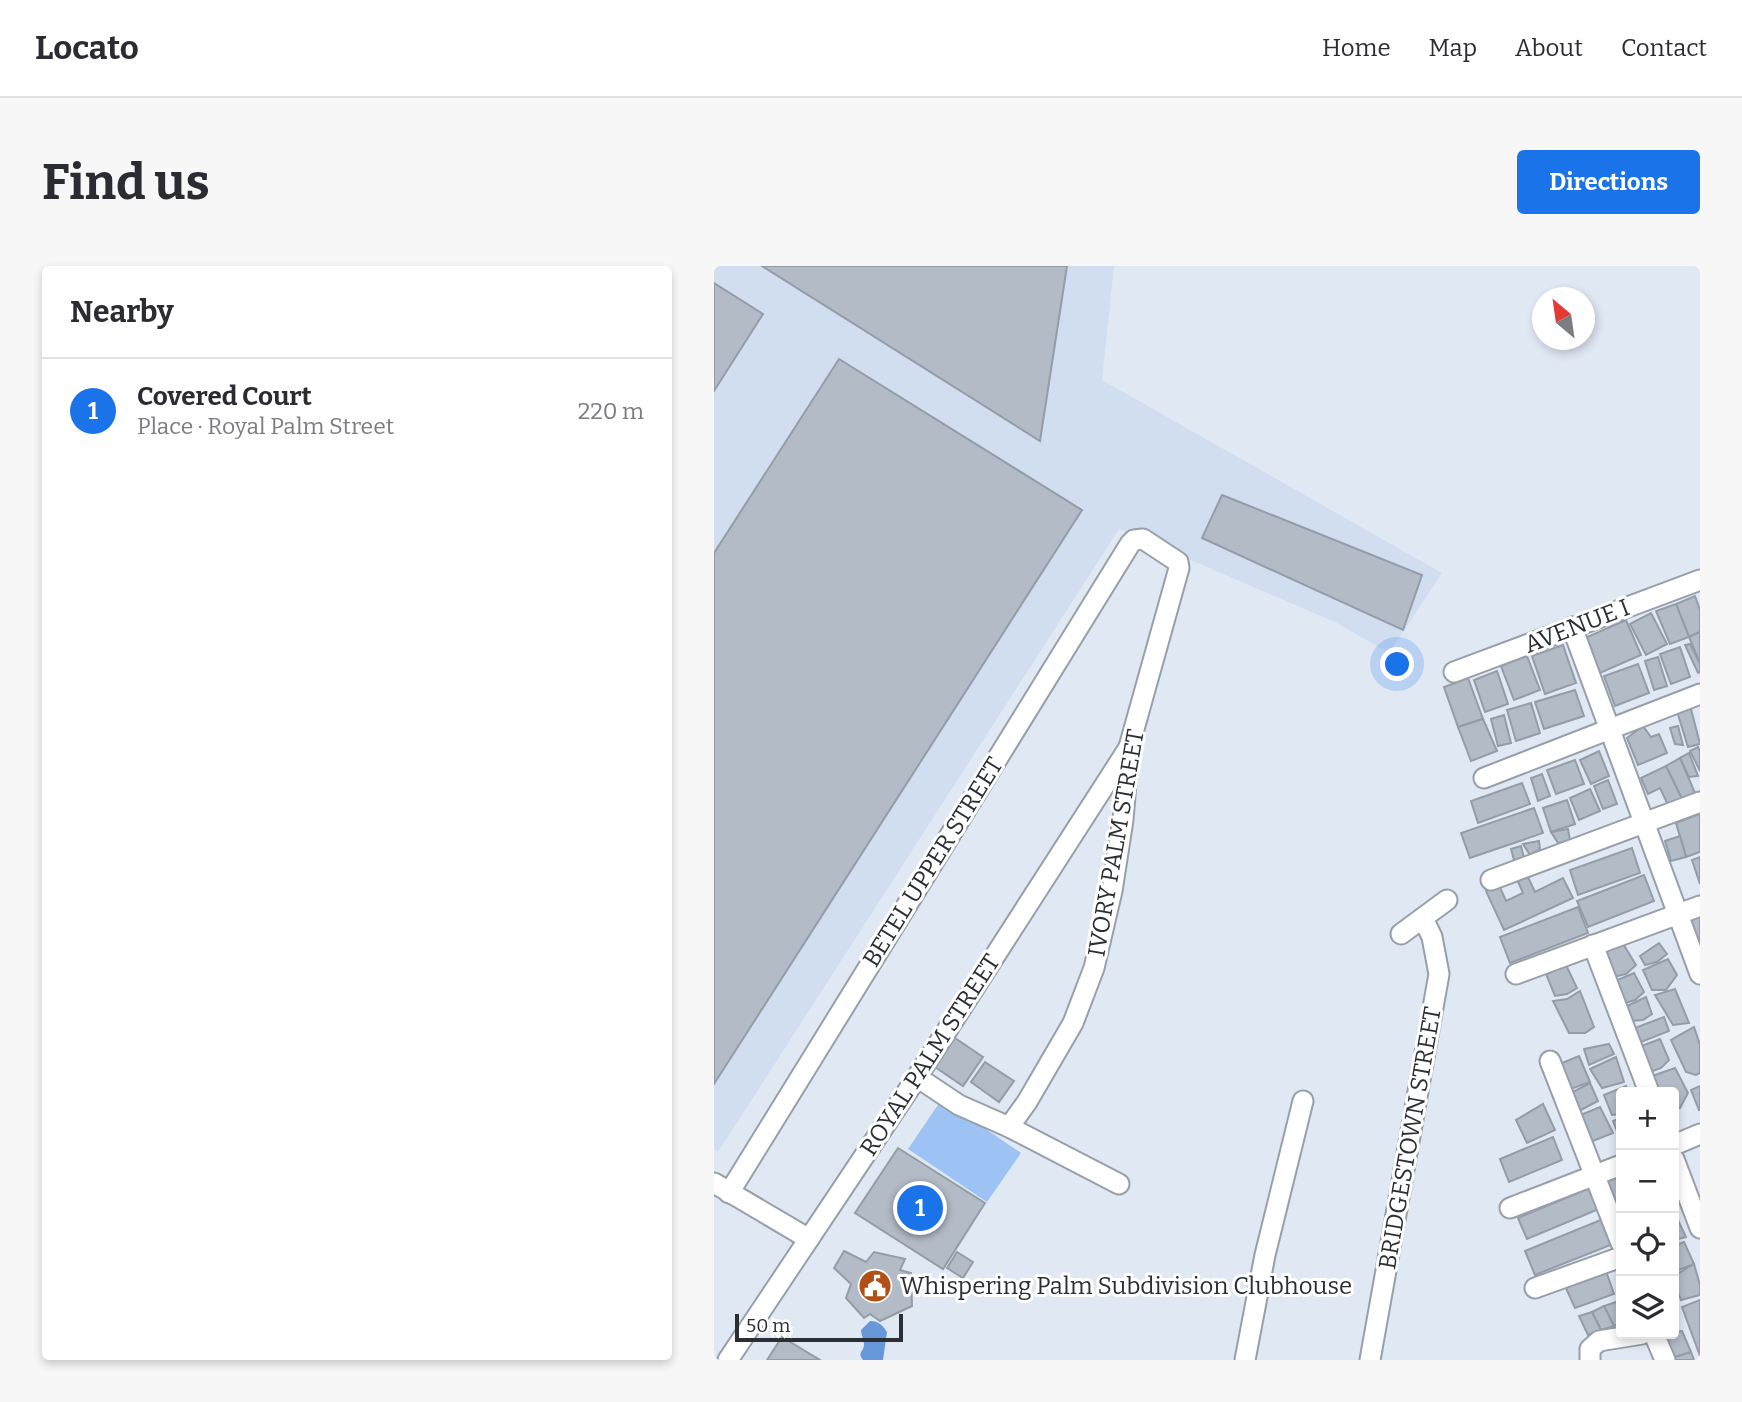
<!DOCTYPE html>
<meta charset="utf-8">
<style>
body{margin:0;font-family:Bitter,serif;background:#f7f7f7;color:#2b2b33}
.controls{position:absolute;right:21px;bottom:21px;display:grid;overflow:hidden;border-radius:7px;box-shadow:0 4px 10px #0003}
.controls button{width:63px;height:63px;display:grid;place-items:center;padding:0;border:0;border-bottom:2px solid #e1e1e2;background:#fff;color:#2b2b33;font:35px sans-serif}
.compass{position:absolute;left:818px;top:21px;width:63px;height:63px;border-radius:50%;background:#fff;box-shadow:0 4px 10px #0003;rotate:331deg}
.scale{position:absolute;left:21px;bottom:18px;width:168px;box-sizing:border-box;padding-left:7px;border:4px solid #2b2f33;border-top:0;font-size:19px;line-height:24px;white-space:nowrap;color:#2b2f33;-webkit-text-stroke:5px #fff;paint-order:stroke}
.you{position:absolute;left:684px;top:399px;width:24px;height:24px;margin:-18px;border:5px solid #fff;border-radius:50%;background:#1a73e8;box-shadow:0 0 0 10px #1a73e833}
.badge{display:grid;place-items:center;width:46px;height:46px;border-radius:50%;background:#1a73e8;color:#fff;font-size:23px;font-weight:700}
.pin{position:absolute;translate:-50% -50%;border:4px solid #fff;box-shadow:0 2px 7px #0006}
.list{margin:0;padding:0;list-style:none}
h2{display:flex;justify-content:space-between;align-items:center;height:91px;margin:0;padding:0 28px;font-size:30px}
h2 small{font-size:23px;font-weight:400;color:#7c7c81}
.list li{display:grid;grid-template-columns:46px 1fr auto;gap:21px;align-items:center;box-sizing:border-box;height:105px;padding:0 28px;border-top:2px solid #e1e1e2}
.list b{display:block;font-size:26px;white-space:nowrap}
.list p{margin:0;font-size:23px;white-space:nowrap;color:#7c7c81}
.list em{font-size:23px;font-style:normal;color:#7c7c81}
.icon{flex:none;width:38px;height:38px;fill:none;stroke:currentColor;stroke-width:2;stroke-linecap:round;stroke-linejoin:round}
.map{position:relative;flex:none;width:986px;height:1094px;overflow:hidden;border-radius:7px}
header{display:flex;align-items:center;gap:42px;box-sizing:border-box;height:98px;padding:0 35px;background:#fff;border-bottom:2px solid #e1e1e2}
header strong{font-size:33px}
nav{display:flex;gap:38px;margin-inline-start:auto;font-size:24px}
.intro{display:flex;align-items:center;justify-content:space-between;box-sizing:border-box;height:168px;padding:0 42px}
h1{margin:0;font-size:49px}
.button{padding:18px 32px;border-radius:7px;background:#1a73e8;color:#fff;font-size:24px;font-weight:700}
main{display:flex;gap:42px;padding:0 42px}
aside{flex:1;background:#fff;border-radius:7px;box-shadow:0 4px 10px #0003}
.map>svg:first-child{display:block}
.built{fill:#d0def0}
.green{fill:#9dc3f5}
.water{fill:#6597d9}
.building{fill:#b3bbc7;stroke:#949ca7;stroke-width:2}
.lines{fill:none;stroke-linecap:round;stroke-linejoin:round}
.minor-casing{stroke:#979faa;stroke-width:23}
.minor{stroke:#fff;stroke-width:19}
.labels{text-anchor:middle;stroke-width:6;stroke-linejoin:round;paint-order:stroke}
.street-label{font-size:24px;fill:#2b2f33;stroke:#fff}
.poi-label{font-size:24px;fill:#2b2f33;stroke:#fff;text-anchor:start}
</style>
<header>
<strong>Locato</strong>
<nav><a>Home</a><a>Map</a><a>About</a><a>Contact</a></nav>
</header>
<div class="intro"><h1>Find us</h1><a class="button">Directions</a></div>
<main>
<aside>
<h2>Nearby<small></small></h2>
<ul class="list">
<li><span class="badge">1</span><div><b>Covered Court</b><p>Place · Royal Palm Street</p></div><em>220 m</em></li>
</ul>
</aside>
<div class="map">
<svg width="986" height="1094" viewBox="0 0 986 1094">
<rect width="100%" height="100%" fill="#e0e8f4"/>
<polygon class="built" points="0,0 400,0 388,114 728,307 675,387 621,356 405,263 4,886 0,883"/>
<polygon class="green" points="228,833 307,887 273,936 194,883"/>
<path class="water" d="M156 1055C165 1055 168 1059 173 1066L169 1094H149C143 1086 150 1086 150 1078 150 1074 147 1068 147 1064Z"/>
<g class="building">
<polygon points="48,0 353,0 326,175"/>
<polygon points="0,17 49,48 0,125"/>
<polygon points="125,93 368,244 0,818 0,287"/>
<polygon points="508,229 708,309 689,364 488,272"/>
<polygon points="981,330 986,344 986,366 975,371 962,338"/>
<polygon points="962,338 975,371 956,378 942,345"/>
<polygon points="937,347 953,378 932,389 916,358"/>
<polygon points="912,354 927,389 886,407 871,372"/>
<polygon points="986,366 986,397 975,371"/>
<polygon points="976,378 986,398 986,406 984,407 971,379"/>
<polygon points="849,379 862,417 831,428 818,390"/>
<polygon points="966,381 976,411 957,418 946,388"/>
<polygon points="813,390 826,424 800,434 787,400"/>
<polygon points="944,391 953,420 940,424 931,395"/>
<polygon points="924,398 935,427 901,440 890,410"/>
<polygon points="783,405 794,438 771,446 760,414"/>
<polygon points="754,412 769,453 744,461 730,421"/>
<polygon points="861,424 870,450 830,463 821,436"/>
<polygon points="817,437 826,467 802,475 793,444"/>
<polygon points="976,439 986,478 974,481 962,442"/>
<polygon points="790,449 797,477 784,480 777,453"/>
<polygon points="769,453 783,485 757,495 744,461"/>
<polygon points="929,460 937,471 945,468 953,487 924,499 913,472"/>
<polygon points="964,460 969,479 961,478 956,462"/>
<polygon points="984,481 986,485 986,505 976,485"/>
<polygon points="885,485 895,510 877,518 866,494"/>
<polygon points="975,487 984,510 975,511 966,492"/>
<polygon points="966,492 981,527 968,533 952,500"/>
<polygon points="861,494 870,518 842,528 833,504"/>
<polygon points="952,500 968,533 954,539 946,522 934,528 927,512"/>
<polygon points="828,508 836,530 824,535 817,512"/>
<polygon points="894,514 903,538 889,543 880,520"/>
<polygon points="808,517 816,538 764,557 757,535"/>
<polygon points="876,523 886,545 865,554 856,532"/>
<polygon points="853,534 861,558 837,566 829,542"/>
<polygon points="820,542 829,567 756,592 747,567"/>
<polygon points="986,548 986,586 972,591 962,557"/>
<polygon points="854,563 856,575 844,577 837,566"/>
<polygon points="966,570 972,591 957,595 951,575"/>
<polygon points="825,575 826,583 816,589 809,578"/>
<polygon points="807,580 810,592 800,594 797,583"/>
<polygon points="918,582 926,607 864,629 856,604"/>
<polygon points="986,591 986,618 978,594"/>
<polygon points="812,607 821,626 849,612 859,632 790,664 772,625 785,619 792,635 809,627 802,611"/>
<polygon points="930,609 940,635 874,661 863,635"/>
<polygon points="864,641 874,667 796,697 786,671"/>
<polygon points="986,649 986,678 982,679 970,653"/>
<polygon points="908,676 922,699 912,708 899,711 888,684"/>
<polygon points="945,677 953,688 943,696 931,699 926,690"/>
<polygon points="954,693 963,709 952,724 938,724 929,704"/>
<polygon points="852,699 863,722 853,728 841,730 832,708"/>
<polygon points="920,707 930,726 921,734 908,738 901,715"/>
<polygon points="961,723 975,757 959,759 941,729"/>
<polygon points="866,725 880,761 871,767 855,767 839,735 853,733"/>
<polygon points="932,731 938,748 929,754 916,755 911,741"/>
<polygon points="950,751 955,765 922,778 918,763"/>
<polygon points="980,761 986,779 986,807 982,809 972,806 957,774"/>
<polygon points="241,772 269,791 249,820 221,801"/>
<polygon points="946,773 955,794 947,802 936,806 922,782"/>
<polygon points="895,778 900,788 875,799 870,783"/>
<polygon points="865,790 876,816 854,824 843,799"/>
<polygon points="902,791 910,816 888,822 876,803"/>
<polygon points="271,796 300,815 285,836 257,816"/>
<polygon points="961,802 974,827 966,842 960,842 960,826 942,826 935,811"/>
<polygon points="876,817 884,835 863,846 855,828"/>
<polygon points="912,820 915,826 907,826 907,848 898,849 890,829"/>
<polygon points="986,820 986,844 985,844 977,824"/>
<polygon points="829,838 841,864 813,877 802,854"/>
<polygon points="886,841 899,867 874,877 864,850"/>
<polygon points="907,852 907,875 899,855"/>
<polygon points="839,871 848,894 795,916 786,893"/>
<polygon points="184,882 271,937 229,1003 141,947"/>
<polygon points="907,908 907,941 902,943 890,917"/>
<polygon points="876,922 885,943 813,973 804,952"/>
<polygon points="961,948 972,971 960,974 960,949"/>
<polygon points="889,953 899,978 821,1009 811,985"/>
<polygon points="970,976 980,998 960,1006 960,980"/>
<polygon points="130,985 152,996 160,986 191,993 186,1004 197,1007 198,1040 166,1055 156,1048 150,1052 132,1032 137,1018 120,1002"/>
<polygon points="243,986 259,996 249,1012 233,1002"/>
<polygon points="980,998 986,1019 986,1029 967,1034 960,1016 960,1010"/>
<polygon points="892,1005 900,1028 861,1042 851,1020"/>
<polygon points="986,1034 986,1090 968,1041"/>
<polygon points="902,1036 907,1044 907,1057 900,1060 890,1040"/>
<polygon points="890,1040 900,1060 887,1064 878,1046"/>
<polygon points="878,1046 887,1064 874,1069 865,1050"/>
<polygon points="968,1065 977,1086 958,1092 943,1070"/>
<polygon points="68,1071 106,1094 53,1094"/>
<polygon points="977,1086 980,1094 958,1094 958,1092"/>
</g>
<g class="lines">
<defs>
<g id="minor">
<polyline points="858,361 986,708"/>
<polyline points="740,406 986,314"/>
<polyline points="770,512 986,428"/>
<polyline points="777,614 986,536"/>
<polyline points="687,668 733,634"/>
<polyline points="879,679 935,826"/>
<polyline points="802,708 986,640"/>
<polyline points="836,795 907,977"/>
<polyline points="203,811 245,839 295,861 405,918"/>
<polyline points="960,879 986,868"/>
<polyline points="960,893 986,962"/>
<polyline points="0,917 95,973"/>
<polyline points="15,927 416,278 420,274 429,273 464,296 465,302 415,481 409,554 398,625 380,702 359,757 313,836 295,861"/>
<polyline points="796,942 907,899"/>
<polyline points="821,1022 907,991"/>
<polyline points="940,1068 951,1094"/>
<polyline points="14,1094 203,811 414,483"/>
<polyline points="531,1094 551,989 589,835"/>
<polyline points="656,1094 725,708 718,671 709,652"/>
<polyline points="876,1094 876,1083 885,1075 928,1068"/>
</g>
</defs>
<use href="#minor" class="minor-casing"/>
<use href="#minor" class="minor"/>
</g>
<defs>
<symbol id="civic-disc" viewBox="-11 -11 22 22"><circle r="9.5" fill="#b24f16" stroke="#fff"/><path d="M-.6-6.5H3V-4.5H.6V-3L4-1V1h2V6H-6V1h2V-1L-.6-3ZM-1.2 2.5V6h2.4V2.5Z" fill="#fff"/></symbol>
</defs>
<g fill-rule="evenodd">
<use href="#civic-disc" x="142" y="1001" width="38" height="38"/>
</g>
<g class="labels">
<g class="street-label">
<text transform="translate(863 360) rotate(-21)" y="8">AVENUE I</text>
<text transform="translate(402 577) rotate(-80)" y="8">IVORY PALM STREET</text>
<text transform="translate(219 596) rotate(-58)" y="8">BETEL UPPER STREET</text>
<text transform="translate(216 789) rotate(-57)" y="8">ROYAL PALM STREET</text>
<text transform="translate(696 872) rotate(-80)" y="8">BRIDGESTOWN STREET</text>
</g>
<g class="poi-label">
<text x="186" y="1028">Whispering Palm Subdivision Clubhouse</text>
</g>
</g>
</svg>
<div class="controls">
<button>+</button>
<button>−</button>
<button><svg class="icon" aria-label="locate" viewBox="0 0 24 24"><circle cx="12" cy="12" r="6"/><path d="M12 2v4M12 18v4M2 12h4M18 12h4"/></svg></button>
<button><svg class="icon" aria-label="layers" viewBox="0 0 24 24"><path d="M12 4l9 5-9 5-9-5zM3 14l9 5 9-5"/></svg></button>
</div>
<svg class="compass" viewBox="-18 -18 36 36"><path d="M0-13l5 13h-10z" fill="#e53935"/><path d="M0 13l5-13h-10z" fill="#7c7c81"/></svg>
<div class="scale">50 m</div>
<div class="you"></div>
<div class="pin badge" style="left:206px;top:942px">1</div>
</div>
</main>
